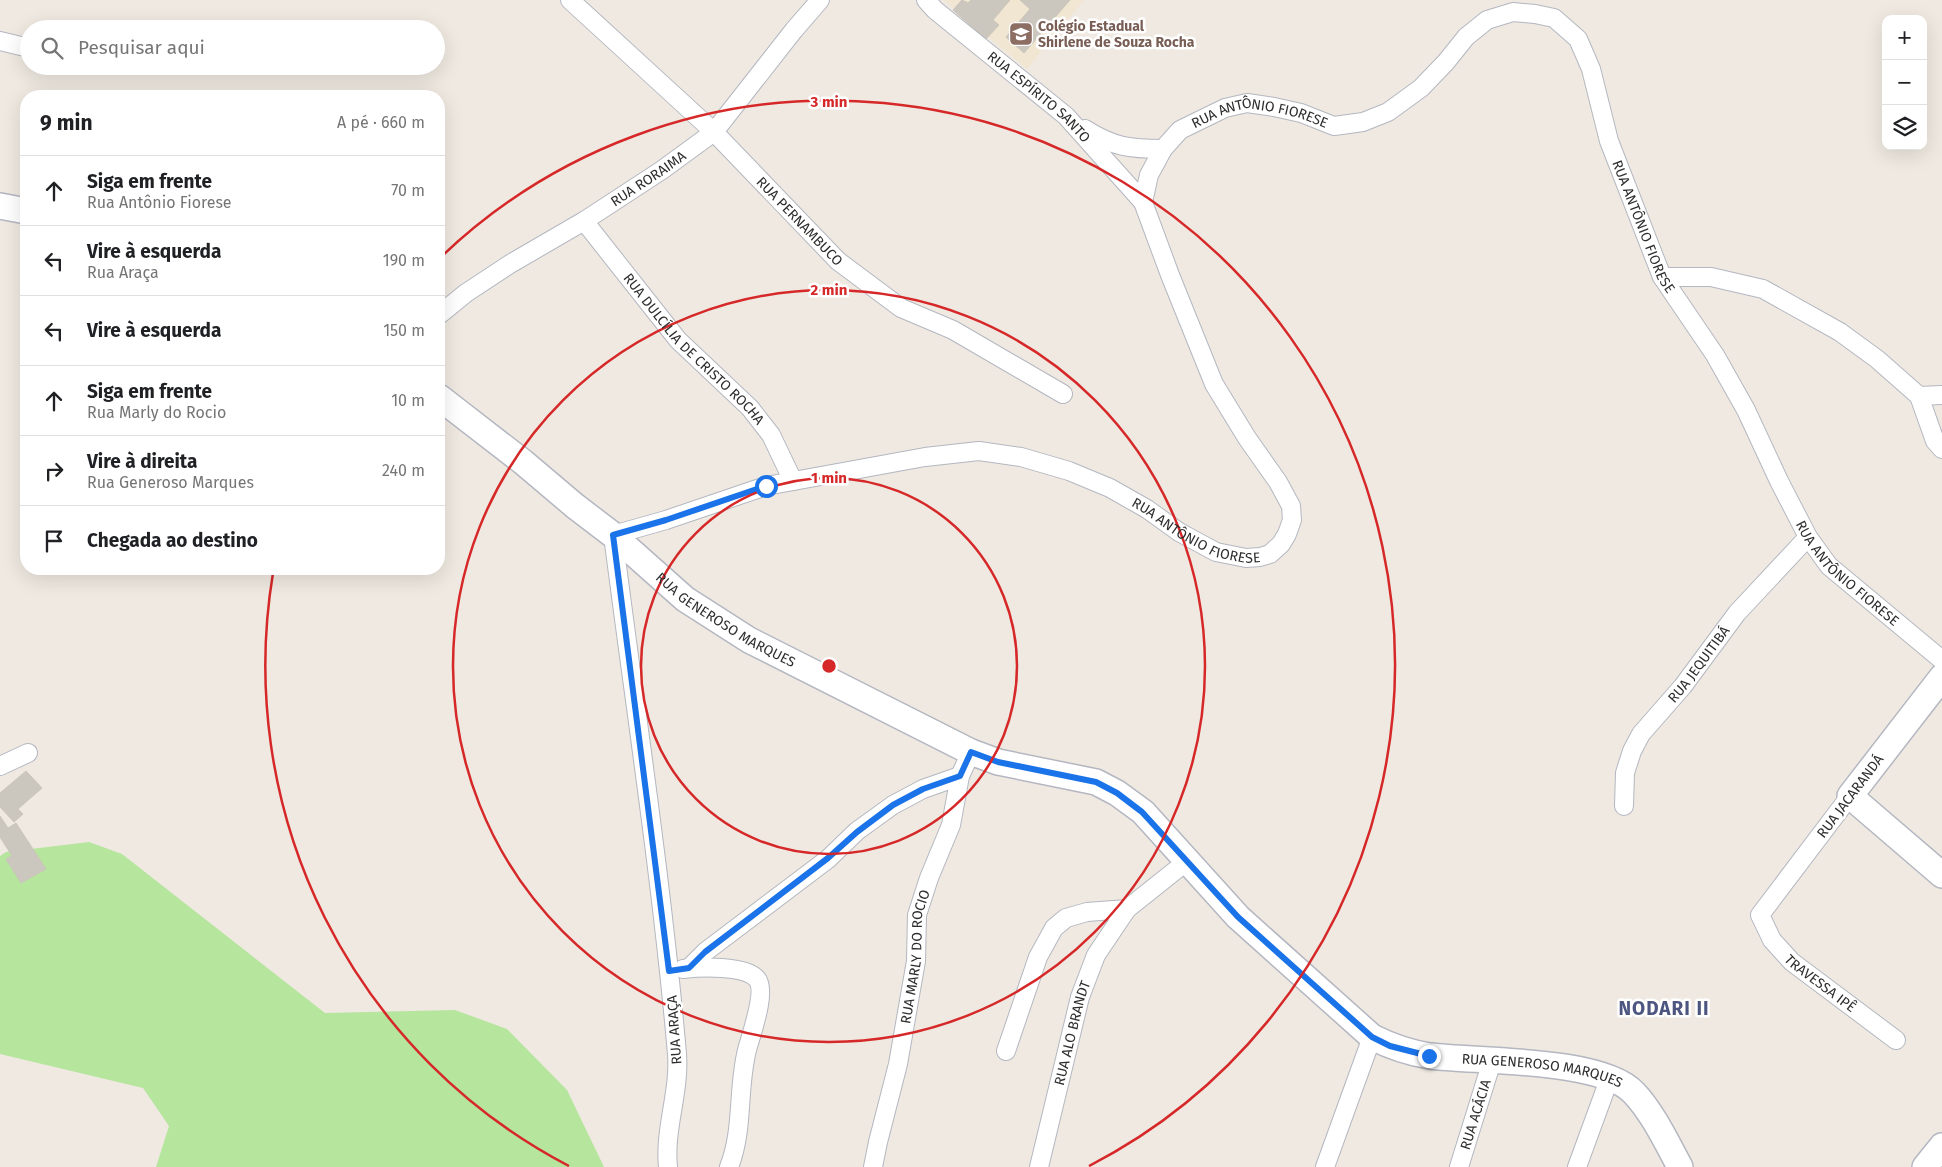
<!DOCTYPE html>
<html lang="pt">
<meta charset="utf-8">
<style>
body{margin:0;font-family:"Fira Sans",sans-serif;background:#f6f6f6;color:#202124}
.controls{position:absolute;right:15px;top:15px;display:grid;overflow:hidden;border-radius:10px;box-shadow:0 5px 20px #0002}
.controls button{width:45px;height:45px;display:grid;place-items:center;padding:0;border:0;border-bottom:1px solid #e0e0e0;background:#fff;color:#202124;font:25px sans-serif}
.stop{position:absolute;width:15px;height:15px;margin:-11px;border:4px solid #1a73e8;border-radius:50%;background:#fff}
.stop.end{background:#1a73e8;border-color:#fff;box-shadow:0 1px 5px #0008}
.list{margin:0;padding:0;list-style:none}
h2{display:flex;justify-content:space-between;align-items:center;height:65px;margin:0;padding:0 20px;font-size:21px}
h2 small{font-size:16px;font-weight:400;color:#757577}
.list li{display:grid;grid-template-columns:32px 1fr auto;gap:15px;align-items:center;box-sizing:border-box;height:70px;padding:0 20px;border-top:1px solid #e0e0e0}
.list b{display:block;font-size:19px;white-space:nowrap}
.list p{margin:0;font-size:16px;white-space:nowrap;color:#757577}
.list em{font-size:16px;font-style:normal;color:#757577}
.icon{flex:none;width:28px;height:28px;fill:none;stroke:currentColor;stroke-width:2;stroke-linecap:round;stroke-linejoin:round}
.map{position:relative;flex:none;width:1942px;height:1167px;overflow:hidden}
.search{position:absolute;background:#fff;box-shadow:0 5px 20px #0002;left:20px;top:20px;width:425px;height:55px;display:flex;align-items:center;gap:12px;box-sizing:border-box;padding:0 18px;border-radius:28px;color:#757577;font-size:19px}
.panel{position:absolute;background:#fff;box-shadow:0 5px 20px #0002;left:20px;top:90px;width:425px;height:485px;border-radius:20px}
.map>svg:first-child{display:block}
.education{fill:#f0e6d1}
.green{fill:#b6e59e}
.building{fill:#cbc7bf;stroke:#cbc5ba}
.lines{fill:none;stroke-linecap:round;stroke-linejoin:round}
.street-casing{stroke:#b4b7c1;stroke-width:20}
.secondary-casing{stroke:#b4b7c1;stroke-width:28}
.street{stroke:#fff;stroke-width:18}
.secondary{stroke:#fff;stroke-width:25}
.route{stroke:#1a73e8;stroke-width:6}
.ring{fill:none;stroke:#d62828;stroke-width:2.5}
.labels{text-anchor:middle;stroke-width:5;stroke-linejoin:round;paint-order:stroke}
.education-label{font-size:14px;font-weight:bold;fill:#785e54;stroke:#fff;text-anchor:start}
.street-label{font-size:14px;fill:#2e2e2e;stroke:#fff}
.district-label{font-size:19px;font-weight:bold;letter-spacing:1px;fill:#4d5680;stroke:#fff}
.centre{fill:#d62828;stroke:#fff;stroke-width:2.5}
.ring-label{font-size:15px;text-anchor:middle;font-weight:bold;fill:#d62828;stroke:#fff;stroke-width:5;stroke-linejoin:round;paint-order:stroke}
</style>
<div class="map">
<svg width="1942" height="1167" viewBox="0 0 1942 1167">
<rect width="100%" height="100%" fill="#efe9e1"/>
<polygon class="education" points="944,0 1084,0 1027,69"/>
<polygon class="green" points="89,842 122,854 325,1013 455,1010 507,1029 567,1090 604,1167 156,1167 169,1126 143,1088 0,1054 0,856 6,852"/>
<g class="building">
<polygon points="962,0 968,3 971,0 1010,0 993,20 999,25 986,39 953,10"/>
<polygon points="1020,0 1070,0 1024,53 1006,37 1030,9"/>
<polygon points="247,569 261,569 259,575 247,570"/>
<polygon points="26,771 42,788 18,809 23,814 14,822 0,807 0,793"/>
<polygon points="0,816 8,828 16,823 46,869 21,883 6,859 12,856 0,837"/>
</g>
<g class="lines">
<defs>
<g id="street">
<path id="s1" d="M570 0 714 132 838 261 901 308 953 330 1063 394"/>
<path id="s2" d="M926 0 935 10 1066 116 1143 202"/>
<polyline points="0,41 29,48"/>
<path d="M1085 129C1113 147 1130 149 1163 149"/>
<path id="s3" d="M584 221 678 340 750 408 771 435 793 481"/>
<polyline points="1662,277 1711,277 1763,289 1840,332 1877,359 1919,396 1942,395"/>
<path id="s4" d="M439 315 466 293 510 264 584 221 662 170 714 132 794 30 820 0"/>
<polyline points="1919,396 1935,441 1942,449"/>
<polyline points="0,766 28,753"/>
<path id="s5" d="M1850 796 1760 915 1772 940 1792 962 1896 1040"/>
<path id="s6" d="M1624 806 1625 773 1632 751 1641 734 1683 686 1737 613 1808 537"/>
<polyline points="689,968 705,952 828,859 857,831 893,805 923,789 960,776"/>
<path d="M683 969C700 967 745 965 757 979 767 991 751 1035 747 1050 737 1090 744 1129 729 1167"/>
<polyline points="1006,1051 1038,957 1054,928 1066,918 1087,912 1127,909 1186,862"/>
<path id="s7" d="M668 1167C664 1129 680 1092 677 1054 662 881 635 708 613 535L666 520 766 486 925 457 979 451 1021 457 1069 471 1110 488 1147 509 1179 532 1216 552 1246 558 1260 557 1270 554 1281 544 1287 534 1292 520 1291 506 1278 482 1247 438 1214 384 1170 275 1143 202 1149 175 1163 149 1180 130 1225 108 1247 103 1274 107 1301 113 1334 126 1363 122 1388 112 1421 88 1446 62 1466 37 1487 20 1513 12 1535 14 1554 18 1578 39 1591 69 1609 141 1662 277 1715 355 1746 410 1779 481 1808 537 1829 566 1942 660"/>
<path id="s8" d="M873 1167 878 1142 898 1064 916 961 917 915 929 878 951 825 960 776 971 752"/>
<path id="s9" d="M1039 1167 1080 997 1096 955 1127 909"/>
<polyline points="1325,1167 1372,1037"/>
<path id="s10" d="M1459 1167 1492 1061"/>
<polyline points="1577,1167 1610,1077"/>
</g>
<g id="secondary">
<polyline points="0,206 26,211"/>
<path id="s11" d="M439 397 523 462 575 506 613 535 685 599 749 640 971 752 998 762 1096 782 1117 793 1143 812 1238 917 1372 1037C1390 1046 1410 1053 1430 1056 1478 1062 1602 1058 1634 1093 1653 1113 1667 1143 1680 1167"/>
<polyline points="1942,677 1850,796 1942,875"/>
<polyline points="1925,1167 1942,1146"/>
</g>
</defs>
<use href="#street" class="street-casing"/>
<use href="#secondary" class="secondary-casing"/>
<use href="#street" class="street"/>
<use href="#secondary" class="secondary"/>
</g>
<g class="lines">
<polyline class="route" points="766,486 666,520 613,535 669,971 689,968 705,952 828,858 857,832 893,805 923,789 960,776 971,752 998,762 1096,782 1117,793 1142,812 1238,917 1372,1037 1390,1046 1429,1056"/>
</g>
<g class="ring">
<circle cx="829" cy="666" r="188"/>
<circle cx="829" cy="666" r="376"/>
<path d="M569 1166A564 564 0 0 1 273 573M441 257A564 564 0 1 1 1089 1166"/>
</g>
<defs>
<symbol id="school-square" viewBox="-11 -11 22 22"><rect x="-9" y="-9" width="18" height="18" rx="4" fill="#8d6e63" stroke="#fff"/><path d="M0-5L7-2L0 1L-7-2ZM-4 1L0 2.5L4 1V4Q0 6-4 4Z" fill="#fff"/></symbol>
</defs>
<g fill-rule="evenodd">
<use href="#school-square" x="1007" y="20" width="28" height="28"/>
</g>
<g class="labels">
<g class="education-label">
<text x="1038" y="31">Colégio Estadual<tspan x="1038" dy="16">Shirlene de Souza Rocha</tspan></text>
</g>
<g class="street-label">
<text dy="5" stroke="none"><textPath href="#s2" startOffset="149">RUA ESPÍRITO SANTO</textPath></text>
<text dy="5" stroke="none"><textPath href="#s7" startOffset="1892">RUA ANTÔNIO FIORESE</textPath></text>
<text dy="5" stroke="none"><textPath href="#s4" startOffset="250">RUA RORAIMA</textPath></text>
<text dy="5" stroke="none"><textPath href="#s1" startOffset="319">RUA PERNAMBUCO</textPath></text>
<text dy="5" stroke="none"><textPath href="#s7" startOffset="2462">RUA ANTÔNIO FIORESE</textPath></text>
<text dy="5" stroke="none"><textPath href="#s3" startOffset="169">RUA DULCÍLIA DE CRISTO ROCHA</textPath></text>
<text dy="5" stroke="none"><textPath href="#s7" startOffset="1248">RUA ANTÔNIO FIORESE</textPath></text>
<text dy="5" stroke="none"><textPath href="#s7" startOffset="2868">RUA ANTÔNIO FIORESE</textPath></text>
<text dy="5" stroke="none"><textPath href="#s11" startOffset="364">RUA GENEROSO MARQUES</textPath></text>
<text dy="5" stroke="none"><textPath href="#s6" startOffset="166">RUA JEQUITIBÁ</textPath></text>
<text transform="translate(1850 796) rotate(-53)" y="5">RUA JACARANDÁ</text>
<text dy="5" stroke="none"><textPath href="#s8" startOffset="215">RUA MARLY DO ROCIO</textPath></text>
<text dy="5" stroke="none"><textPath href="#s5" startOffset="242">TRAVESSA IPÊ</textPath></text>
<text transform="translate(674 1030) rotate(-94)" y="5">RUA ARAÇA</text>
<text dy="5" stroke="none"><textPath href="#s9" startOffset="138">RUA ALO BRANDT</textPath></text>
<text dy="5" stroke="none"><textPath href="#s11" startOffset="1324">RUA GENEROSO MARQUES</textPath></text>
<text dy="5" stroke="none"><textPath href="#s10" startOffset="55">RUA ACÁCIA</textPath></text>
</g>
<g class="district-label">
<text x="1664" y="1015">NODARI II</text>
</g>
</g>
<circle cx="829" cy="666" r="8" class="centre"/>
<g class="ring-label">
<text x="829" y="107">3 min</text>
<text x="829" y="295">2 min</text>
<text x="829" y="483">1 min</text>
</g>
</svg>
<div class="controls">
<button>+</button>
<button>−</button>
<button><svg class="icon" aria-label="layers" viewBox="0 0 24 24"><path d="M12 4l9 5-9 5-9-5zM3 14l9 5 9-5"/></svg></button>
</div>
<div class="stop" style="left:766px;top:486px"></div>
<div class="stop end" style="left:1429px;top:1056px"></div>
<div class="search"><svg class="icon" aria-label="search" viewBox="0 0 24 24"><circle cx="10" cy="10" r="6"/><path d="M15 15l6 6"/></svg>Pesquisar aqui</div>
<section class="panel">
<h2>9 min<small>A pé · 660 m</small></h2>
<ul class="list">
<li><svg class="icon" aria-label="ahead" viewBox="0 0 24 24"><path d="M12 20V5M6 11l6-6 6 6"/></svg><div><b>Siga em frente</b><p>Rua Antônio Fiorese</p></div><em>70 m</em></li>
<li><svg class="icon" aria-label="left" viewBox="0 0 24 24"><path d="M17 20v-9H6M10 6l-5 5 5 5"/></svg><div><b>Vire à esquerda</b><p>Rua Araça</p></div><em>190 m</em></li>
<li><svg class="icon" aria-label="left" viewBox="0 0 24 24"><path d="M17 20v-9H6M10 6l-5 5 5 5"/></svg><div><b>Vire à esquerda</b></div><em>150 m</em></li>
<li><svg class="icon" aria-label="ahead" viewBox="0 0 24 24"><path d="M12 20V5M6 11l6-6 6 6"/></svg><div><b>Siga em frente</b><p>Rua Marly do Rocio</p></div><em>10 m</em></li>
<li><svg class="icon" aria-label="right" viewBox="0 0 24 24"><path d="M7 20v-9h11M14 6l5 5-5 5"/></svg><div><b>Vire à direita</b><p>Rua Generoso Marques</p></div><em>240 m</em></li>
<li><svg class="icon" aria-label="arrive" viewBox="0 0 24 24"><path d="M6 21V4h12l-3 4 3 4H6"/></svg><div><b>Chegada ao destino</b></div></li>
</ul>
</section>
</div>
